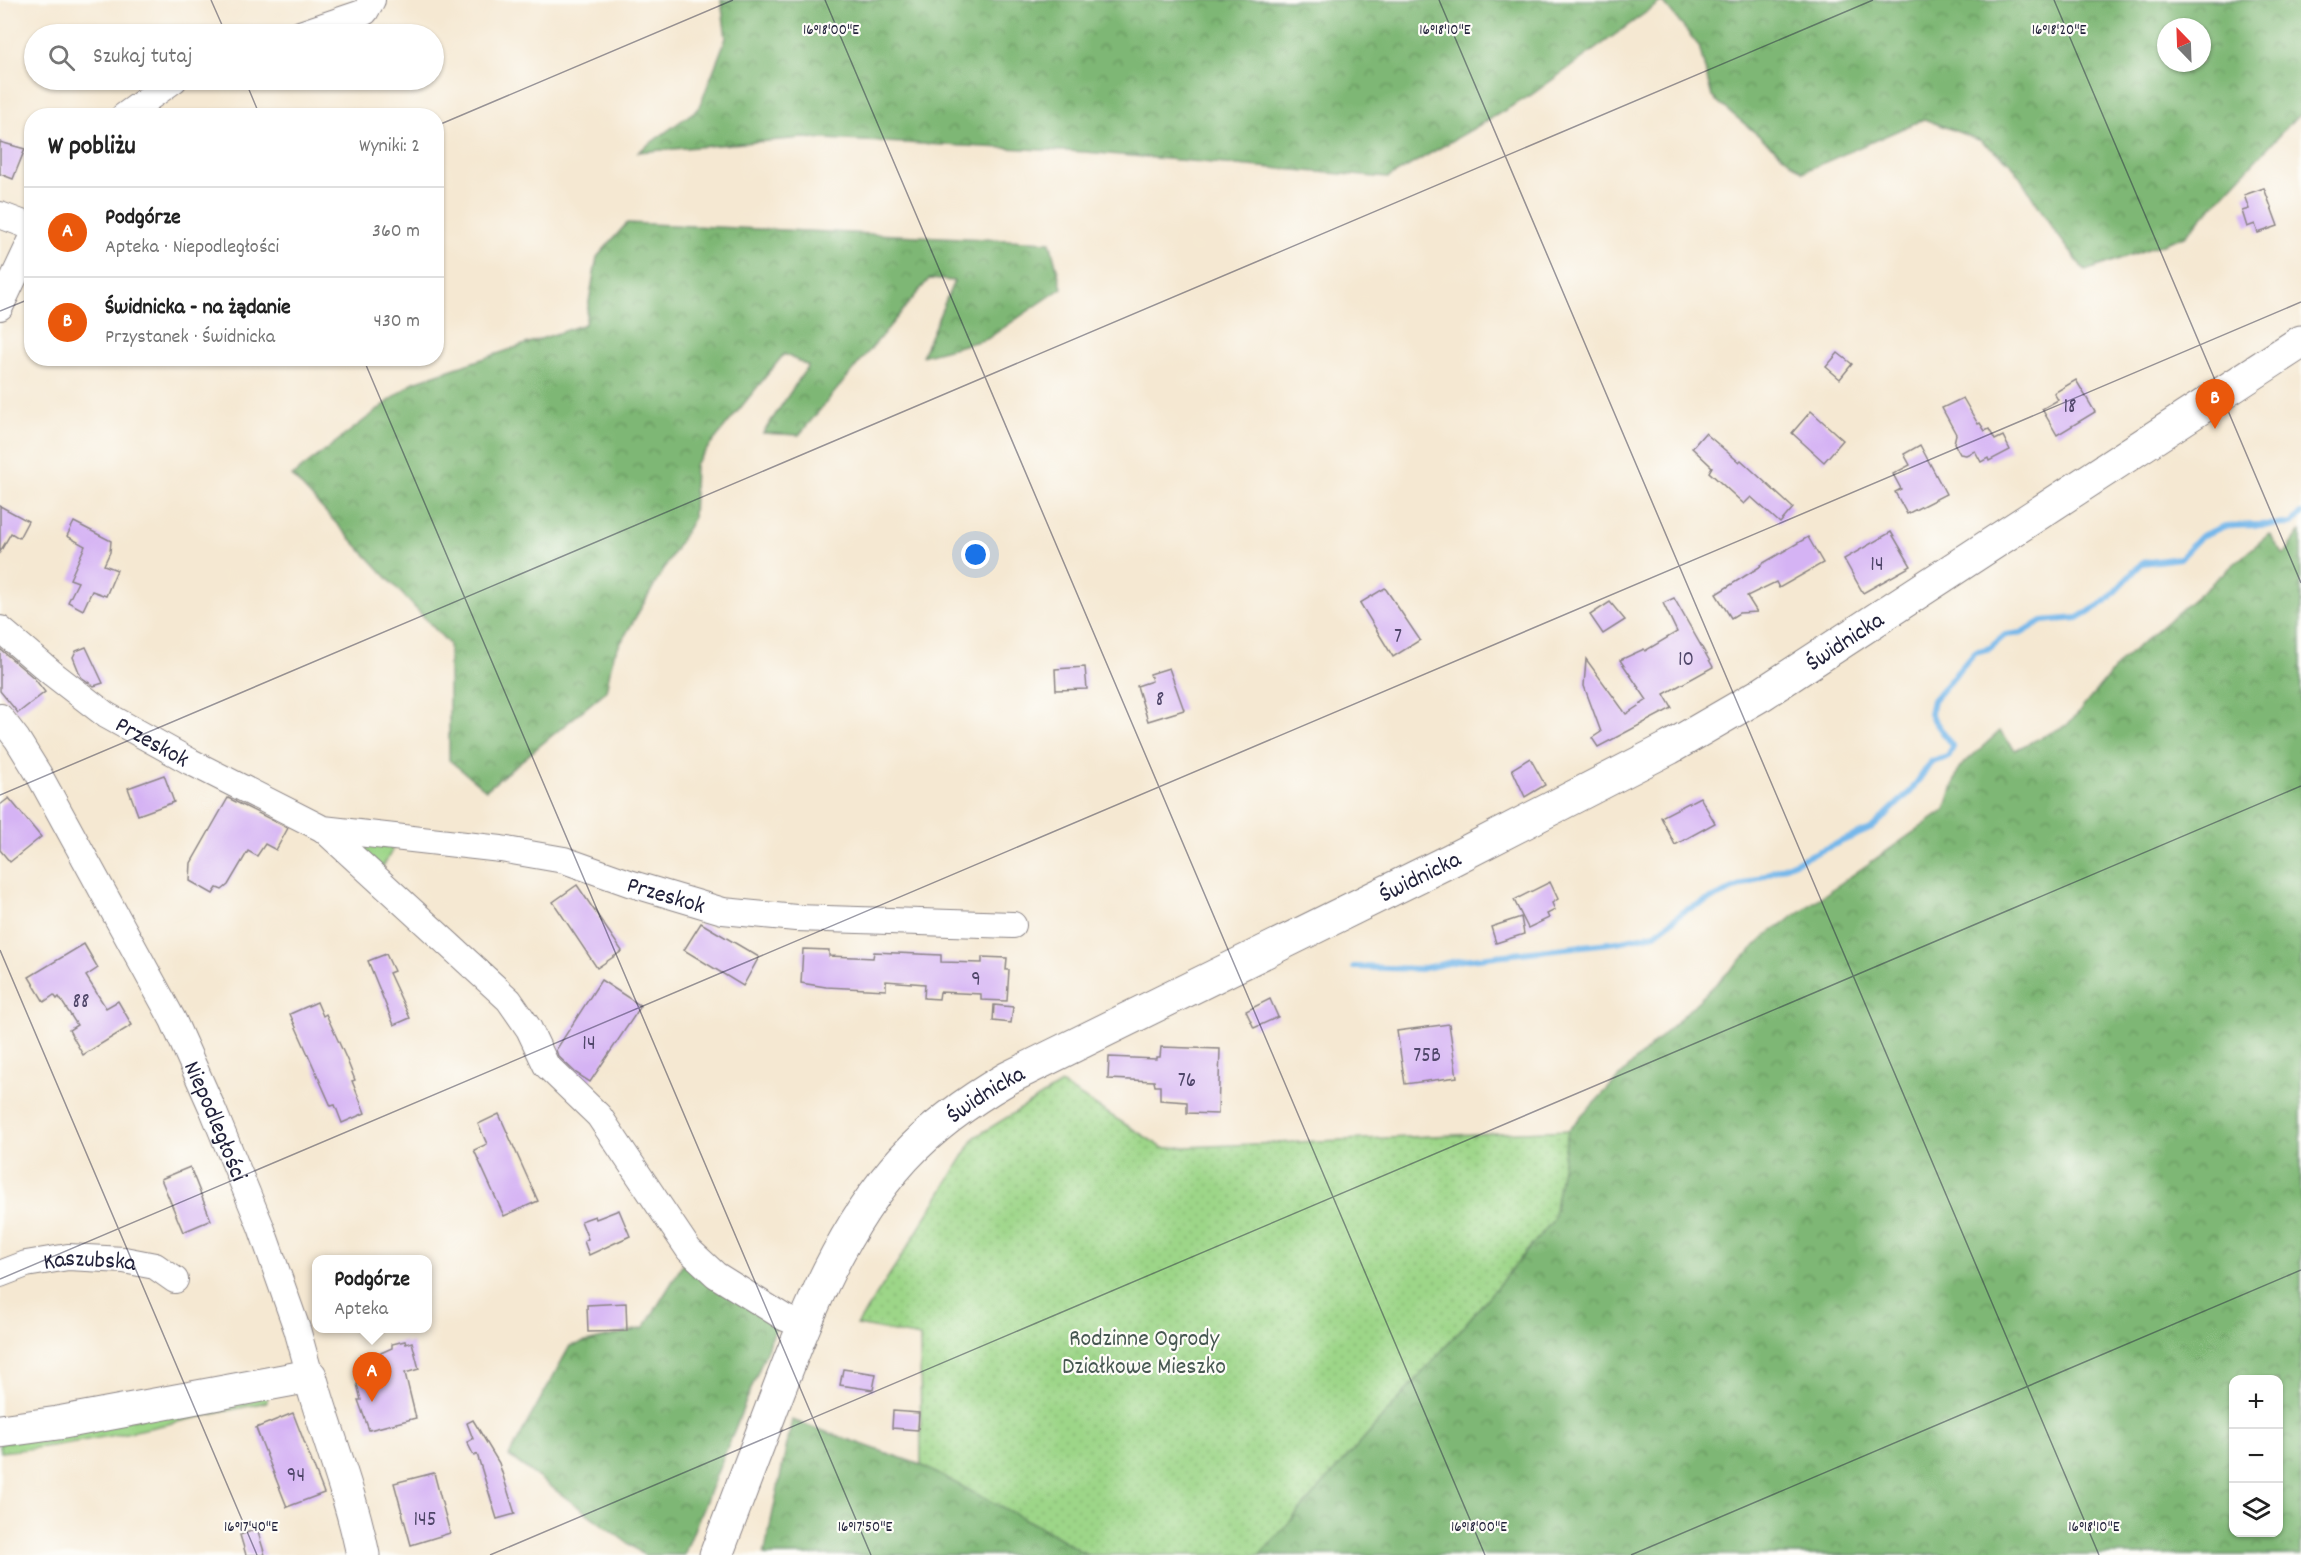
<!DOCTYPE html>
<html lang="pl">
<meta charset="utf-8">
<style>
body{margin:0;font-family:Dekko,sans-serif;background:#f2f2f2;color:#222}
.controls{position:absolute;right:18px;bottom:18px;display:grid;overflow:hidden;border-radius:12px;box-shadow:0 2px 4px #0004}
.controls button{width:54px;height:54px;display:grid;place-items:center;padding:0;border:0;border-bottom:2px solid #e0e0e0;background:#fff;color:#222;font:30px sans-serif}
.compass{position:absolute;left:2157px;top:18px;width:54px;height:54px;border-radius:50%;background:#fff;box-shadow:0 2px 4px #0004;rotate:337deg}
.you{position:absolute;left:976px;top:555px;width:21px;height:21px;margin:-15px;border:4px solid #fff;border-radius:50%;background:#1a73e8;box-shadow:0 0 0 9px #1a73e833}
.badge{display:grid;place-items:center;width:39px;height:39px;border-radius:50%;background:#ea580c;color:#fff;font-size:20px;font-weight:700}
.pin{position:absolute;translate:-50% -50px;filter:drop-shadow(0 2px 3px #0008)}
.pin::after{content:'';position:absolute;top:32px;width:21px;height:18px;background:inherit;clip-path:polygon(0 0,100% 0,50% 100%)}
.popup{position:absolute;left:312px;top:1255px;width:120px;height:78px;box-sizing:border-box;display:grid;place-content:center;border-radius:12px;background:#fff;filter:drop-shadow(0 2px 4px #0005);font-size:20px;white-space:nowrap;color:#767676}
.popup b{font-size:22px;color:#222}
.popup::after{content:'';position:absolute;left:50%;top:100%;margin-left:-12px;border:12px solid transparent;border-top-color:#fff}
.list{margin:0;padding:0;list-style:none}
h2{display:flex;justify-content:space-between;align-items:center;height:78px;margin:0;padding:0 24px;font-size:26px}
h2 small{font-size:20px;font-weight:400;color:#767676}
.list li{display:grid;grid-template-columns:39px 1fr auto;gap:18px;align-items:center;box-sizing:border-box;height:90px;padding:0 24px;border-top:2px solid #e0e0e0}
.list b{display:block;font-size:22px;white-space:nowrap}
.list p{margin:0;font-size:20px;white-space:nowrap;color:#767676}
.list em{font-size:20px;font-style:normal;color:#767676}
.icon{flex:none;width:33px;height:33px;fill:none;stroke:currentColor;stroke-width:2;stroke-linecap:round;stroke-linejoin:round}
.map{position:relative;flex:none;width:2301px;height:1555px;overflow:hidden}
.search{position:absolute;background:#fff;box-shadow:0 2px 4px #0004;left:24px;top:24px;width:420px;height:66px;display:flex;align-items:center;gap:15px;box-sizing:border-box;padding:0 21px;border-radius:33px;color:#767676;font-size:22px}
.panel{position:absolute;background:#fff;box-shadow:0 2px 4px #0004;left:24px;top:108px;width:420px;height:258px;border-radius:24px}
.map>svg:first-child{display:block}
.green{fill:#9dd688;stroke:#607c62;stroke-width:1.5}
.forest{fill:url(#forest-crowns);stroke:#506c58;stroke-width:1.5;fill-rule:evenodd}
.garden{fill:url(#garden-dots);stroke:#607c62;stroke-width:1.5}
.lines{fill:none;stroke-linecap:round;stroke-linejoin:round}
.stream{stroke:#75b7ea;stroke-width:6}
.building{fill:#d5b3f4}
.minor-casing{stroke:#8c8586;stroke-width:28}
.major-casing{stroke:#8c8586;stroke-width:35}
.minor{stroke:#fff;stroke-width:26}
.major{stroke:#fff;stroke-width:33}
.ticks{fill:none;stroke:#22223b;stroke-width:1.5;stroke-opacity:0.45}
.labels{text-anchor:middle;stroke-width:4.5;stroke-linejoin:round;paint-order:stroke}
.number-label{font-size:21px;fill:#4f4669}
.street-label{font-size:24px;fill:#22223b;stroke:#fdfcf7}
.park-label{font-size:24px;fill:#475852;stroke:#fdfcf7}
.ticks-label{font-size:15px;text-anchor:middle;fill:#22223b;stroke:#fdfcf7;stroke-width:4.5;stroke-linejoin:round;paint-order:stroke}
</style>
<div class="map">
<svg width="2301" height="1555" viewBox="0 0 2301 1555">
<defs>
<pattern id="forest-crowns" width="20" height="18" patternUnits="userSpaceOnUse" patternTransform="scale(1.5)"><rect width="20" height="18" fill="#7eb774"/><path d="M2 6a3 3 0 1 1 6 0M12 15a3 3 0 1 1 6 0" fill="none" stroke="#679460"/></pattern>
<pattern id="garden-dots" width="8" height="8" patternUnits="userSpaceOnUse" patternTransform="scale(1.5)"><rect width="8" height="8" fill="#9dd688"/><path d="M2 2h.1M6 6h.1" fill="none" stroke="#87b776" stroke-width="1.8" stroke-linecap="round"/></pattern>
</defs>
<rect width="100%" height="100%" fill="#fdfcf7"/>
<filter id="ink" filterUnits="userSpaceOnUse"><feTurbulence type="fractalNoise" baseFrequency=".0167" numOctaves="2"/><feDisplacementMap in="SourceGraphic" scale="12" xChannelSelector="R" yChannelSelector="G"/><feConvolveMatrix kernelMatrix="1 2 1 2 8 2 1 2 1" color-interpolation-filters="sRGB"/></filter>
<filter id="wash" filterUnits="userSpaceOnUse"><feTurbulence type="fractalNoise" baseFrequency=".008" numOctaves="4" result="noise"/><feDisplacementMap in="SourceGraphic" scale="24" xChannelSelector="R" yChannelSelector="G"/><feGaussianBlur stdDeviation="1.35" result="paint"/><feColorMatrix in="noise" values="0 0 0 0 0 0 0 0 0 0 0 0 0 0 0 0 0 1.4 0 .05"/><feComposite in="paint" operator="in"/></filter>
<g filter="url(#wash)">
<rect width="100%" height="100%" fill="#f5e8d2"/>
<g class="green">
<polygon points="349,839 391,847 392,851 382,868"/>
<path d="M266 1395 267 1402C179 1421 90 1444 0 1452V1443Z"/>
</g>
<g class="forest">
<path d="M721 0H2301V115L2295 118 2185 236 2085 271 2054 230 2011 163 1979 140 1924 119 1803 172 1712 97 1699 46 1662 1 1531 95 1388 178 1085 152 803 138 638 152 699 108 726 38ZM2166 27H2202V63H2166Z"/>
<polygon points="627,223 1050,242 1062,288 987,339 922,356 954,281 929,279 799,435 763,433 808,366 784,354 695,464 693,519 613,656 606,691 486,790 449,760 449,644 292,476 414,382 585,324 597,257"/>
<path d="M2301 531V1555H1260L1461 1329 1553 1220 1568 1130 1627 1069 1767 935 1945 810 1959 768 2000 731 2015 750 2069 724 2121 661 2269 534 2284 555ZM2234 1380H2278V1532H2234Z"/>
<polygon points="683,1264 778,1322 684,1555 644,1555 509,1456 570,1346 644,1328"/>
<polygon points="792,1420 921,1465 1048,1531 1087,1555 764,1555"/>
</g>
<polygon class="garden" points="1061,1084 1163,1148 1568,1130 1553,1220 1461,1329 1260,1555 1087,1555 1048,1531 921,1465 920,1337 857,1325 910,1243 975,1137"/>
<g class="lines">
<polyline class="stream" points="1354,967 1420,969 1462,960 1617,942 1655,934 1686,910 1872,828 1911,791 1931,762 1948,757 1953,747 1930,714 1933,700 1975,652 1990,648 2005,635 2022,633 2042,621 2078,618 2105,602 2142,563 2180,558 2201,536 2225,526 2292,524 2301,514"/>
</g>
<g id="blocks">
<g class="building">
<polygon points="0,142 25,149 13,179 0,174"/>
<polygon points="2264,188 2278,226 2258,233 2255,224 2247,227 2242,211 2249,209 2244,195"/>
<polygon points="1838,353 1852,364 1840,379 1826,367"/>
<polygon points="2076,380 2095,412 2057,435 2042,409 2058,400 2054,393"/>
<polygon points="1963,398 1978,424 1980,423 1985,431 1989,429 1995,440 2003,436 2010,450 1989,461 1988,458 1981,462 1975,451 1966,455 1960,454 1954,443 1956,434 1942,408"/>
<polygon points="1811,411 1843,440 1824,462 1792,433"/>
<polygon points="1705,433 1739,462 1741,460 1793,508 1780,523 1751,497 1744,504 1709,472 1712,467 1692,448"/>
<polygon points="1920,445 1946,494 1907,514 1895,492 1901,489 1893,474 1910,465 1904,454"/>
<polygon points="0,506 28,521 19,538 11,533 0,552"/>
<polygon points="74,522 111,541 110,552 104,565 117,570 106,596 92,591 83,610 68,602 78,582 70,579 85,546 67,536"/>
<polygon points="1891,532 1911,566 1863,593 1844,559"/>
<polygon points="1808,537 1823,563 1779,588 1776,582 1747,596 1757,612 1739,613 1731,618 1716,594 1761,566 1760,565"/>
<polygon points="1385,588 1420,640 1393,657 1360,603"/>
<polygon points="1674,598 1713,667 1664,694 1672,708 1598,747 1592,738 1601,732 1584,686 1586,659 1626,714 1647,700 1620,660 1644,649 1645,651 1677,632 1663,603"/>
<polygon points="1610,602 1625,620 1603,634 1590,615"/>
<polygon points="86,647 103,683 94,686 81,677 73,657 76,651"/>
<polygon points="0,649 34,678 45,692 18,713 0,691"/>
<polygon points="1085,667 1087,689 1056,690 1055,669"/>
<polygon points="1169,668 1184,710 1148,721 1137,686 1152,681 1150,674"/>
<polygon points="1530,758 1545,785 1525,797 1512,769"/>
<polygon points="164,775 174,802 138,815 128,788"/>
<polygon points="1700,797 1715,823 1675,845 1661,817"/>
<polygon points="9,798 41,837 10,862 0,850 0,805"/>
<polygon points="228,798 288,828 276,850 265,844 257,856 248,851 228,885 222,890 217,888 213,894 190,881 191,863"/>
<polygon points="1550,882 1558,899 1552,903 1555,910 1547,914 1549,918 1528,928 1514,900"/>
<polygon points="577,885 622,951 597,968 553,902"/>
<polygon points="1521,917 1524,934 1496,943 1491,927"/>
<polygon points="701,923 759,957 743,986 684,950"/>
<polygon points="84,944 98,968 86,976 106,1008 118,1001 132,1025 83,1055 69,1030 77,1025 59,997 57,999 54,995 44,1002 29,977"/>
<polygon points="803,949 829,950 829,956 854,957 873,958 874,952 941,955 941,962 982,963 982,957 1007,958 1006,970 1009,970 1007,1001 981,1000 981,994 940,992 939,999 924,998 925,984 886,981 886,990 826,987 801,983"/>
<polygon points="386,954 394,971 389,973 410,1018 394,1025 368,961"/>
<polygon points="601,980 641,1006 590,1082 576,1073 558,1056 556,1050"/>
<polygon points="1270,999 1278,1017 1254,1028 1246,1011"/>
<polygon points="317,1002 323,1016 326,1014 347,1060 355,1080 352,1081 365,1113 342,1123 335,1105 331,1106 290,1014"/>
<polygon points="994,1005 1013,1007 1011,1023 993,1021"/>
<polygon points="1449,1024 1457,1077 1405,1084 1397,1031"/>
<polygon points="1161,1047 1220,1049 1218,1114 1187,1113 1187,1102 1160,1100 1160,1086 1155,1086 1154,1081 1108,1079 1109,1057 1156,1059 1156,1057 1160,1057"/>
<polygon points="499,1114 538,1201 504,1216 474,1150 487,1144 478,1124"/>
<polygon points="190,1167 211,1220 183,1232 161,1179"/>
<polygon points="619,1210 630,1236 589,1255 584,1241 588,1239 581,1221 595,1216 596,1219"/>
<polygon points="626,1303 627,1331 588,1332 587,1305"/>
<polygon points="405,1341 406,1344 412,1342 419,1369 405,1373 416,1418 369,1430 358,1400 361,1400 357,1384 372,1379 370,1371 377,1369 374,1356 392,1348 392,1344"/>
<polygon points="843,1369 876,1374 873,1390 840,1385"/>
<polygon points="893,1411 919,1413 918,1430 892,1428"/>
<polygon points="293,1413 324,1493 287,1507 256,1428"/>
<polygon points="473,1420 499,1463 515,1514 497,1519 477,1454 474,1456 467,1442 473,1439 467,1423"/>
<polygon points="434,1473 450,1533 411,1545 394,1483"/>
<polygon points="257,1529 265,1555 246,1555 240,1535"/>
</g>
</g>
</g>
<g filter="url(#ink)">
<use href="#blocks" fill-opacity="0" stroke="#8c8586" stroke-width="1.5"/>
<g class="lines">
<defs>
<g id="minor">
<polyline points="300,34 365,12 372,0"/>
<polyline points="124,116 174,80"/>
<polyline points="0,215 32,227"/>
<polyline points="0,307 32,239"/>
<path id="s1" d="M0 629 53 674 106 715 191 762 323 829 509 1000 529 1029 546 1065 599 1116 689 1250 716 1275 785 1318 803 1325"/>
<path id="s2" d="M0 717 17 739 38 773 173 1020 213 1110 261 1227 297 1329 310 1376"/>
<path id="s3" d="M323 829 501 849 564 860 629 883 723 911 796 918 1013 925"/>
<path id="s4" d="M0 1274 26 1264 68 1257 124 1260 155 1266 175 1280"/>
</g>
<g id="major">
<path d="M0 1431 58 1423 310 1376C327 1436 351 1494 363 1555"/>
<path id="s5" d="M716 1555C736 1502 756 1450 776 1397 808 1312 842 1226 904 1158 934 1125 970 1100 1008 1078L1451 860 1669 748 1762 694 2301 342"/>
</g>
</defs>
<use href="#minor" class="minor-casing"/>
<use href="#major" class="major-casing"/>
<use href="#minor" class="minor"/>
<use href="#major" class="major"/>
</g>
</g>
<path class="ticks" d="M211 0 226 34M825 0 1485 1555M1439 0 2099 1555M2054 0 2301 583M245 80 260 116M436 126 733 0M0 311 32 298M363 358 871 1555M0 795 1873 0M0 950 257 1555M0 1279 2301 302M490 1555 2301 786M1631 1555 2301 1270"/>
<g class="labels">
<g class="number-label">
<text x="2070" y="412">18</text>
<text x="1877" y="570">14</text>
<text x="1398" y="642">7</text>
<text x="1686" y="665">10</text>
<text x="1160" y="705">8</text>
<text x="976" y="985">9</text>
<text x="81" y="1007">88</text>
<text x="589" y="1049">14</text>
<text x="1427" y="1061">75B</text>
<text x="1187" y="1086">76</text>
<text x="296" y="1481">94</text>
<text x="425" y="1525">145</text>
</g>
<g class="street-label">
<text dy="8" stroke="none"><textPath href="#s5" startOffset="1518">Świdnicka</textPath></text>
<text dy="8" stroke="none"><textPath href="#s1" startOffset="190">Przeskok</textPath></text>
<text dy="8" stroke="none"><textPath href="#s5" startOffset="1032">Świdnicka</textPath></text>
<text dy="8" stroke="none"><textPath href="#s3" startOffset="351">Przeskok</textPath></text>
<text dy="8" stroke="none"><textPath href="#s5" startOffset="546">Świdnicka</textPath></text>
<text dy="8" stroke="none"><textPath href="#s2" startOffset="459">Niepodległości</textPath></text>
<text dy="8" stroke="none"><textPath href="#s4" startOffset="92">Kaszubska</textPath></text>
</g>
<g class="park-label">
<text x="1144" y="1345">Rodzinne Ogrody<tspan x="1144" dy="28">Działkowe Mieszko</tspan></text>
</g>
</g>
<g class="ticks-label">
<text x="831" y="34">16°18'00"E</text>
<text x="1445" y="34">16°18'10"E</text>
<text x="2059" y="34">16°18'20"E</text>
<text x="251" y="1531">16°17'40"E</text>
<text x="865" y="1531">16°17'50"E</text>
<text x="1479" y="1531">16°18'00"E</text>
<text x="2094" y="1531">16°18'10"E</text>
</g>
</svg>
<div class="controls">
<button>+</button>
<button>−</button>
<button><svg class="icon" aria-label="layers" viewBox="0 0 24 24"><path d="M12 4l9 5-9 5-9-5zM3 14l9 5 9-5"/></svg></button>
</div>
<svg class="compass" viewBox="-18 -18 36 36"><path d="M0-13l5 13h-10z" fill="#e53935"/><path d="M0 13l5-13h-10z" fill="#767676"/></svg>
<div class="you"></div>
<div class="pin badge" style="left:372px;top:1402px">A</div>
<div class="popup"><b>Podgórze</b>Apteka</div>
<div class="pin badge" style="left:2215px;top:429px">B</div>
<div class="search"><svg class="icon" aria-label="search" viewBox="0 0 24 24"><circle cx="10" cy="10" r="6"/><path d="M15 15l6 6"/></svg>Szukaj tutaj</div>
<section class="panel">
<h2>W pobliżu<small>Wyniki: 2</small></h2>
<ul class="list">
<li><span class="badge">A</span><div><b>Podgórze</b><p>Apteka · Niepodległości</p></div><em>360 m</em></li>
<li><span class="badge">B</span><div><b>Świdnicka - na żądanie</b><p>Przystanek · Świdnicka</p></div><em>430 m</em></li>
</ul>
</section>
</div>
